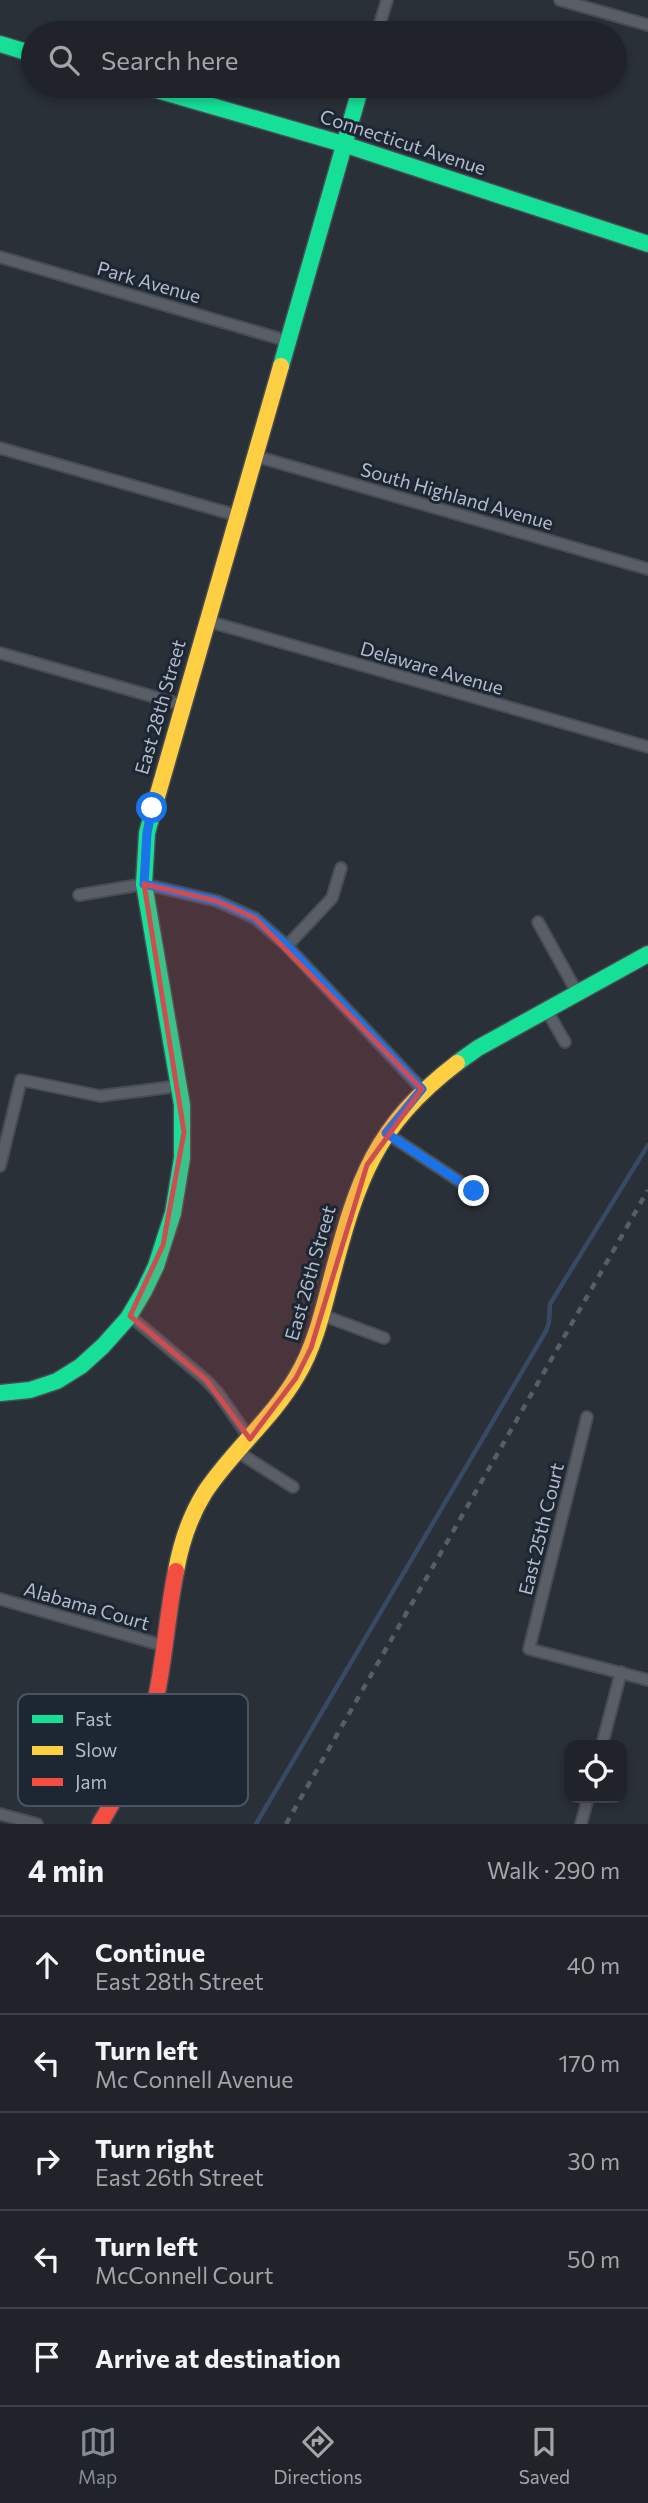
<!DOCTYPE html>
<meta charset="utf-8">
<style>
body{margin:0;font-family:Commissioner,sans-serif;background:#282c32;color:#f1f3f6}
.controls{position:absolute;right:21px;bottom:21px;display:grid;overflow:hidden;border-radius:14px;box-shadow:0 4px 10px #0003}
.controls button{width:63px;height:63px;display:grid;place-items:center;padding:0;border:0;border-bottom:2px solid #3d4147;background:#20242a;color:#f1f3f6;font:35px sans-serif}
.stop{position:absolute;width:21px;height:21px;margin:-16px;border:5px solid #1a73e8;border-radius:50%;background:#fff}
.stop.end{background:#1a73e8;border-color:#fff;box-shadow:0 2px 7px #0008}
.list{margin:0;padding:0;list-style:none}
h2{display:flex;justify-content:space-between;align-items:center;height:91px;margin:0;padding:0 28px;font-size:30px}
h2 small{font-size:23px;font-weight:400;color:#a2a4a8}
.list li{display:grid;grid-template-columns:46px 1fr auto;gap:21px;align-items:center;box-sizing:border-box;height:98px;padding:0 28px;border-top:2px solid #3d4147}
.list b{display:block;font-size:26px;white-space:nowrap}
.list p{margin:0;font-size:23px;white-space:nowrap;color:#a2a4a8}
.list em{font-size:23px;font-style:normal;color:#a2a4a8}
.icon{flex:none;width:38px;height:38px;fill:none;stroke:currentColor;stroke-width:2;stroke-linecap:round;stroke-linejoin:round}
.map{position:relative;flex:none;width:648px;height:1824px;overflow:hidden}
.search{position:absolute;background:#20242a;box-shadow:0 4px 10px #0003;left:21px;right:21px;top:21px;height:77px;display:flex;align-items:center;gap:18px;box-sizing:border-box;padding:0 24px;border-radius:38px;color:#a2a4a8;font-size:26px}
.sheet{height:581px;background:#20242a}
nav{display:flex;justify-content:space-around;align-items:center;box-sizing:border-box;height:98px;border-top:2px solid #3d4147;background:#20242a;font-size:19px;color:#a2a4a8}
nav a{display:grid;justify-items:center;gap:4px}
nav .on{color:#848b96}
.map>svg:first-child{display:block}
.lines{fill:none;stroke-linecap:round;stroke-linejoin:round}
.stream{stroke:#384963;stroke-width:4.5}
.building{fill:#444950}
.street-casing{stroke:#484c53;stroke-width:14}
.fast-casing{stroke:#484c53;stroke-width:19}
.slow-casing{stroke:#484c53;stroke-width:19}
.jam-casing{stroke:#484c53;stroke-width:19}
.street{stroke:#5a5e66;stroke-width:10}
.fast{stroke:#16e098;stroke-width:16}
.slow{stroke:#ffcf43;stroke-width:16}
.jam{stroke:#f24e42;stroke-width:16}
.rail{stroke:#595d64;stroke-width:4.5;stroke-dasharray:7 7;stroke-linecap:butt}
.route{stroke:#1a73e8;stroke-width:9}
.marked{fill:#ce4d50;fill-opacity:0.2;stroke:#ce4d50;stroke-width:5;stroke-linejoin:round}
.labels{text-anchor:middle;stroke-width:6;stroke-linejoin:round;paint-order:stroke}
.street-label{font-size:19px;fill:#b4bcc9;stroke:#1d2633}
.key{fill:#1d2633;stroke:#4a5360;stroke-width:2}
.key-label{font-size:19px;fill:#b4bcc9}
</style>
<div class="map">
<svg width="648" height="1824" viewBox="0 0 648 1824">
<rect width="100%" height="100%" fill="#2a3038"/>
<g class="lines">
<polyline class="stream" points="256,1824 546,1331 549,1322 550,1304 648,1145"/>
</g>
<polygon class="building" points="301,86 330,86 326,98 300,90"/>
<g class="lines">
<defs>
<g id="street">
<polyline points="560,0 648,25"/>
<polyline points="377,33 387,0"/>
<polyline points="0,257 288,341"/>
<polyline points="0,448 239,516"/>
<polyline points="255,456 648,569"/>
<polyline points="207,621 648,747"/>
<polyline points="0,653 183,705"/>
<polyline points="79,895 144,884 217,901 255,918 287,946 422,1089"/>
<polyline points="538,922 578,994"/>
<polyline points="287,946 332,898 341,868"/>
<polyline points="547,1011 565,1042"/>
<polyline points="386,1133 474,1191"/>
<polyline points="0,1166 21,1080 100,1096 179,1086"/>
<polyline points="322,1315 384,1338"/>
<polyline points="130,1316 206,1380 218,1393 250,1439"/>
<polyline points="587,1417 529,1649 648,1680"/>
<polyline points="238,1452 293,1487"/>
<polyline points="0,1599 165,1646"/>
<polyline points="602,1745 621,1672"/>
<polyline points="0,1814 37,1824"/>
<polyline points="581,1824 588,1798"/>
</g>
<g id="fast">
<polyline points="0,44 33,54"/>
<polyline points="143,86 343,144 648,244"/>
<polyline points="281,366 361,86"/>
<polyline points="457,1063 478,1048 648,954"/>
<polyline points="0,1393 30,1390 57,1381 81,1366 103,1346 128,1318 144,1291 156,1266 173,1213 182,1158 182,1105 144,884 147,833 155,804"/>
</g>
<g id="slow">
<polyline points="155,804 281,366"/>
<path d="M176 1571C181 1543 190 1516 205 1492 232 1451 272 1419 297 1376 315 1346 323 1310 332 1276 358 1179 374 1127 457 1063"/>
</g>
<path id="jam" d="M100 1824C117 1794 136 1765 147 1732 164 1680 165 1624 176 1571"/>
</defs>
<use href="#street" class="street-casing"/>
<use href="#fast" class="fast-casing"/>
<use href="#slow" class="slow-casing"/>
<use href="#jam" class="jam-casing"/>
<use href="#street" class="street"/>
<use href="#fast" class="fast"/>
<use href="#slow" class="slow"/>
<use href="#jam" class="jam"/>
<polyline class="rail" points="286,1824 648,1190"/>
</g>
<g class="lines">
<polyline class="route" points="152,808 147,833 144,884 217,901 255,918 287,946 422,1089 386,1133 474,1191"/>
</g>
<path class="marked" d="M144 884 217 901 255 918 422 1089 367 1165 311 1348 296 1378 250 1439 206 1380 130 1316 163 1245 184 1132Z"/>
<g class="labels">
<g class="street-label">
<text transform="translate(403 142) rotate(18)" y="7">Connecticut Avenue</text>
<text transform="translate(149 282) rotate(16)" y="7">Park Avenue</text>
<text transform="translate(457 496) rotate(16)" y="7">South Highland Avenue</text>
<text transform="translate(432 668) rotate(16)" y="7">Delaware Avenue</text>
<text transform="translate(160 707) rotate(-74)" y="7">East 28th Street</text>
<text transform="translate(310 1273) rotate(-74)" y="7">East 26th Street</text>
<text transform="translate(541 1529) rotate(-76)" y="7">East 25th Court</text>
<text transform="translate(87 1606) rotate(16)" y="7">Alabama Court</text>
</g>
</g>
<rect x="18" y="1694" width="230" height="112" rx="10" class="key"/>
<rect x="32" y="1715" width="31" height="8" fill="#16e098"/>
<rect x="32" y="1746" width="31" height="9" fill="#ffcf43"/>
<rect x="32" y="1778" width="31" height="8" fill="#f24e42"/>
<g class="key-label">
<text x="75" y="1726">Fast</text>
<text x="75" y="1757">Slow</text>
<text x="75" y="1789">Jam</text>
</g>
</svg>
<div class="controls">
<button><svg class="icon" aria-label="locate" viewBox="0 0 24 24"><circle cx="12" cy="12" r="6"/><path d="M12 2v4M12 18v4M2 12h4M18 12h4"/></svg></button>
</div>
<div class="stop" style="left:152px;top:808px"></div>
<div class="stop end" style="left:474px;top:1191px"></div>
<div class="search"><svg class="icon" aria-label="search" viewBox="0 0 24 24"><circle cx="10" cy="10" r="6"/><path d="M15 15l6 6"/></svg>Search here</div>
</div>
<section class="sheet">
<h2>4 min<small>Walk · 290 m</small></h2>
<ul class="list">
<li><svg class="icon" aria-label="ahead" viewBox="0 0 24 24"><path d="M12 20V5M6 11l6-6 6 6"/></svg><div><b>Continue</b><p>East 28th Street</p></div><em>40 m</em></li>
<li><svg class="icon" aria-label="left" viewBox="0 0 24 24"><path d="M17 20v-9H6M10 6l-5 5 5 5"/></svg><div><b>Turn left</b><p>Mc Connell Avenue</p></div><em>170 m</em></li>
<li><svg class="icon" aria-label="right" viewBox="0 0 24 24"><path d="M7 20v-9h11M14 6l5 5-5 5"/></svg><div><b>Turn right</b><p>East 26th Street</p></div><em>30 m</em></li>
<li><svg class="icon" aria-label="left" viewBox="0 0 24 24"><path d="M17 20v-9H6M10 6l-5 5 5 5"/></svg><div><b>Turn left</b><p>McConnell Court</p></div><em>50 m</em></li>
<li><svg class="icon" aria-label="arrive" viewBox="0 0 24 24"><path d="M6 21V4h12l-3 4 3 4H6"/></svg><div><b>Arrive at destination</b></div></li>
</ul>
</section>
<nav>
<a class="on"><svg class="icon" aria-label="map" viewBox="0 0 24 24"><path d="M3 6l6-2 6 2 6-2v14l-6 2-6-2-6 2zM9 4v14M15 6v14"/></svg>Map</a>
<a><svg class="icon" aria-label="directions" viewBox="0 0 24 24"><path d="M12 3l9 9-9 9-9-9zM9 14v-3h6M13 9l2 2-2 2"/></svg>Directions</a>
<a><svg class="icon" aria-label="saved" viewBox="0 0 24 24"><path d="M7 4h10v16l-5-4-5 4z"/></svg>Saved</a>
</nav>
